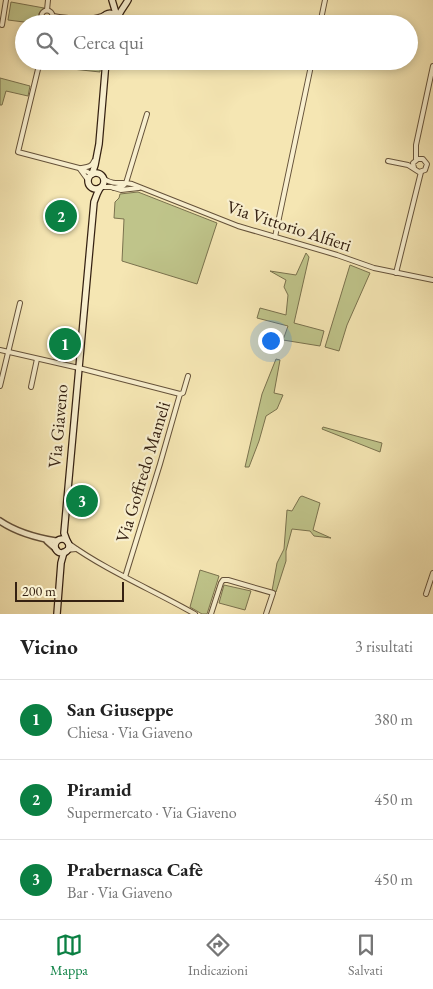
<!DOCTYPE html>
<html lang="it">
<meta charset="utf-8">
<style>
body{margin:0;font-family:"EB Garamond",serif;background:#f6f6f6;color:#222}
.scale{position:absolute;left:15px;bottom:12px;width:109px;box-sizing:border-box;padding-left:5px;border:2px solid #352112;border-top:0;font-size:14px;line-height:18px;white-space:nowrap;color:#352112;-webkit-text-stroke:4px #f8efce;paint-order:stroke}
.you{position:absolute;left:270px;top:340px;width:18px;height:18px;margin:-12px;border:4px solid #fff;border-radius:50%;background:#1a73e8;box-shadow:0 0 0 8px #1a73e833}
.badge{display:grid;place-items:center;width:32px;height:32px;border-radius:50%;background:#0b8043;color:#fff;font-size:16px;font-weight:700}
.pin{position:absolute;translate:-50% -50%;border:2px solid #fff;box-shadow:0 1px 5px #0006}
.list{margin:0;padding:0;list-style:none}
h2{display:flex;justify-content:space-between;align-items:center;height:65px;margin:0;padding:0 20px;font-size:21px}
h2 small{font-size:16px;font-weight:400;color:#767676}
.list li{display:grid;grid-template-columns:32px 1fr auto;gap:15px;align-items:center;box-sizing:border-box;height:80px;padding:0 20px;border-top:1px solid #e0e0e0}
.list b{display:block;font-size:19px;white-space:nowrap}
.list p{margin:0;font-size:16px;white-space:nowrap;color:#767676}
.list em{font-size:16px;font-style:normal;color:#767676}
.icon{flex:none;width:28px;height:28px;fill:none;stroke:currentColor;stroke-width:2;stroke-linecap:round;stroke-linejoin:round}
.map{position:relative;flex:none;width:433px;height:614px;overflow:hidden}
.search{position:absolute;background:#fff;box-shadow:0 2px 8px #0003;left:15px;right:15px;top:15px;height:55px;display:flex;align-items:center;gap:12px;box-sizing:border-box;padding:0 18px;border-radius:28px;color:#767676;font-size:19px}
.sheet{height:305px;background:#fff}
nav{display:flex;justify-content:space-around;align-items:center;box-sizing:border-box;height:70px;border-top:1px solid #e0e0e0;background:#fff;font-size:14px;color:#767676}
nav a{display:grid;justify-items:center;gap:2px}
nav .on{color:#0b8043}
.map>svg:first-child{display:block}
.green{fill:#bfc48a;stroke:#7a724e}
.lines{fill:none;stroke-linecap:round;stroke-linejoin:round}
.minor-casing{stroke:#65523a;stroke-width:6}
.tertiary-casing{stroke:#65523a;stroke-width:8}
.secondary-casing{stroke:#352112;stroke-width:8}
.minor{stroke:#f8efce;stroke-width:4}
.tertiary{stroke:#f8efce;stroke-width:5}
.secondary{stroke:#f8efce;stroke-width:5.5}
.labels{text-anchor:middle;stroke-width:4.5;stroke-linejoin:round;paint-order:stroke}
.street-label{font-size:18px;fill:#352112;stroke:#f8efce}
</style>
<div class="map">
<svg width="433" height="614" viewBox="0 0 433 614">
<rect width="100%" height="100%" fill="#f5e6b3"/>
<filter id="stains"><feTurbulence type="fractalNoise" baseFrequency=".004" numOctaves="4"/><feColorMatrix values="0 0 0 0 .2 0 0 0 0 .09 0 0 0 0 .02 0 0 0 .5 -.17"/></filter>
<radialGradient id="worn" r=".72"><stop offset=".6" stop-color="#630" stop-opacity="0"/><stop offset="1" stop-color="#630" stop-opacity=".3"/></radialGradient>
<g class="green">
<path d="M11 2 44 8C37 13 38 16 40 24L8 20Z"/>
<polygon points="47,61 101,61 100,72 72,69 46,65"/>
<polygon points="0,78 30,86 28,96 6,91 2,105 0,105"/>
<polygon points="138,192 217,223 197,284 122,261 124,219 114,218 115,202 119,198 120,194"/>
<polygon points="306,253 309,257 294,323 324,331 320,346 283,340 288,326 257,318 260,308 286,315 288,295 284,287 286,280 270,271 296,275"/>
<polygon points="350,265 370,273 347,325 339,351 325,347"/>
<polygon points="276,359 280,360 274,393 283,395 277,409 266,416 259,441 249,467 245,467 262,394"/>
<polygon points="323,427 382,443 380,452 322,429"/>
<polygon points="302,496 320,503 313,530 331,538 314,536 310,531 292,529 286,551 286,561 276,592 272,591 277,563 284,549 287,510 292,511 300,497"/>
<polygon points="200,570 219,576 207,614 202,614 190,607"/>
<polygon points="224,585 251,591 245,610 219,603"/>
</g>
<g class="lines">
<defs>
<g id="minor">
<polyline points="47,10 48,0"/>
<circle cx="47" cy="16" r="5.5"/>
<path d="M52 16C69 18 88 22 104 15"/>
<polyline points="88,20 98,24"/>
<polyline points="320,24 325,0"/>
<polyline points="2,25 6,0"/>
<polyline points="40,61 18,152 79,168 92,174"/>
<polyline points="416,159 416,145 433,66"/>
<polyline points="388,161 408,165 419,172 425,170 427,164 423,159 418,159 413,163 414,168"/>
<path d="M81 168C87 167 92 167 94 161"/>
<polyline points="80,169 88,180"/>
<path d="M104 179C116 186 120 181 132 184L238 226 337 255 374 268 433 280"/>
<polyline points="102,187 111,187 121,190 139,188"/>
<polyline points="114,188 123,186 126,183 147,114"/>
<polyline points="275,237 312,61"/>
<polyline points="396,273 421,172"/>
<polyline points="0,350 79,368 180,394"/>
<polyline points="0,386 20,303"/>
<polyline points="31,387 37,359"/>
<path d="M68 543C107 571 153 590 195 614"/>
<polyline points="66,550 76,549"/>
<polyline points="125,577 160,464 180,394 183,393 188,376"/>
<polyline points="426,594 433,573"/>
<polyline points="211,614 221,583 223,580 228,580 273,593 266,614"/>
</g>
<g id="tertiary">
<path d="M0 521C16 532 38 538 56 541"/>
<polyline points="47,541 56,549"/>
</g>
<g id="secondary">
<polyline points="112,0 118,20 118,24"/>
<path d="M118 18C119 12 125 6 128 0"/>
<path d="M102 24C101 15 109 10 116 16"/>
<circle cx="96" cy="181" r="8"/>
<polyline points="92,174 95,165 99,144 106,61"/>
<circle cx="62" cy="546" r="7"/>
<polyline points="67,541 64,533 94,202 97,194 100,188"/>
<polyline points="57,614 61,563 64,552"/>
</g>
</defs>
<use href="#minor" class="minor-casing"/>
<use href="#tertiary" class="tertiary-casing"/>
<use href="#secondary" class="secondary-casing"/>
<use href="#minor" class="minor"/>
<use href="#tertiary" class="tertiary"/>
<use href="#secondary" class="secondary"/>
</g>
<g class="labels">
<g class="street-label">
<text transform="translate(289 226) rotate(18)" y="6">Via Vittorio Alfieri</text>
<text transform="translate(58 426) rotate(-85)" y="6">Via Giaveno</text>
<text transform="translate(143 472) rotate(-73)" y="6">Via Goffredo Mameli</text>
</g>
</g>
<rect width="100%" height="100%" filter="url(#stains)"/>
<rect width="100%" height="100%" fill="url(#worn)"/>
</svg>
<div class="scale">200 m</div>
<div class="you"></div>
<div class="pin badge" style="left:65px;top:344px">1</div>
<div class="pin badge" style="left:61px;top:216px">2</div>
<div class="pin badge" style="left:82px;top:501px">3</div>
<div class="search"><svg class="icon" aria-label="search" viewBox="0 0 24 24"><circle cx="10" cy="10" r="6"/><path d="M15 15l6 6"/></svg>Cerca qui</div>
</div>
<section class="sheet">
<h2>Vicino<small>3 risultati</small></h2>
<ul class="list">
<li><span class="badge">1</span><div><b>San Giuseppe</b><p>Chiesa · Via Giaveno</p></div><em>380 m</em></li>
<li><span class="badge">2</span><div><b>Piramid</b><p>Supermercato · Via Giaveno</p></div><em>450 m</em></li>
<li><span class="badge">3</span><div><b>Prabernasca Cafè</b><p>Bar · Via Giaveno</p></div><em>450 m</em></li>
</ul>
</section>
<nav>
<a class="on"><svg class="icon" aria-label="map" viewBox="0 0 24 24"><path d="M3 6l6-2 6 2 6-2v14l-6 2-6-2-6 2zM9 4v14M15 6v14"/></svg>Mappa</a>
<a><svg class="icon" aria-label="directions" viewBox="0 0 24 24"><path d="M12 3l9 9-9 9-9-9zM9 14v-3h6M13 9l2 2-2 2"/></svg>Indicazioni</a>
<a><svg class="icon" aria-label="saved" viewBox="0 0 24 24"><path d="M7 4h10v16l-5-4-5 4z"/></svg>Salvati</a>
</nav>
